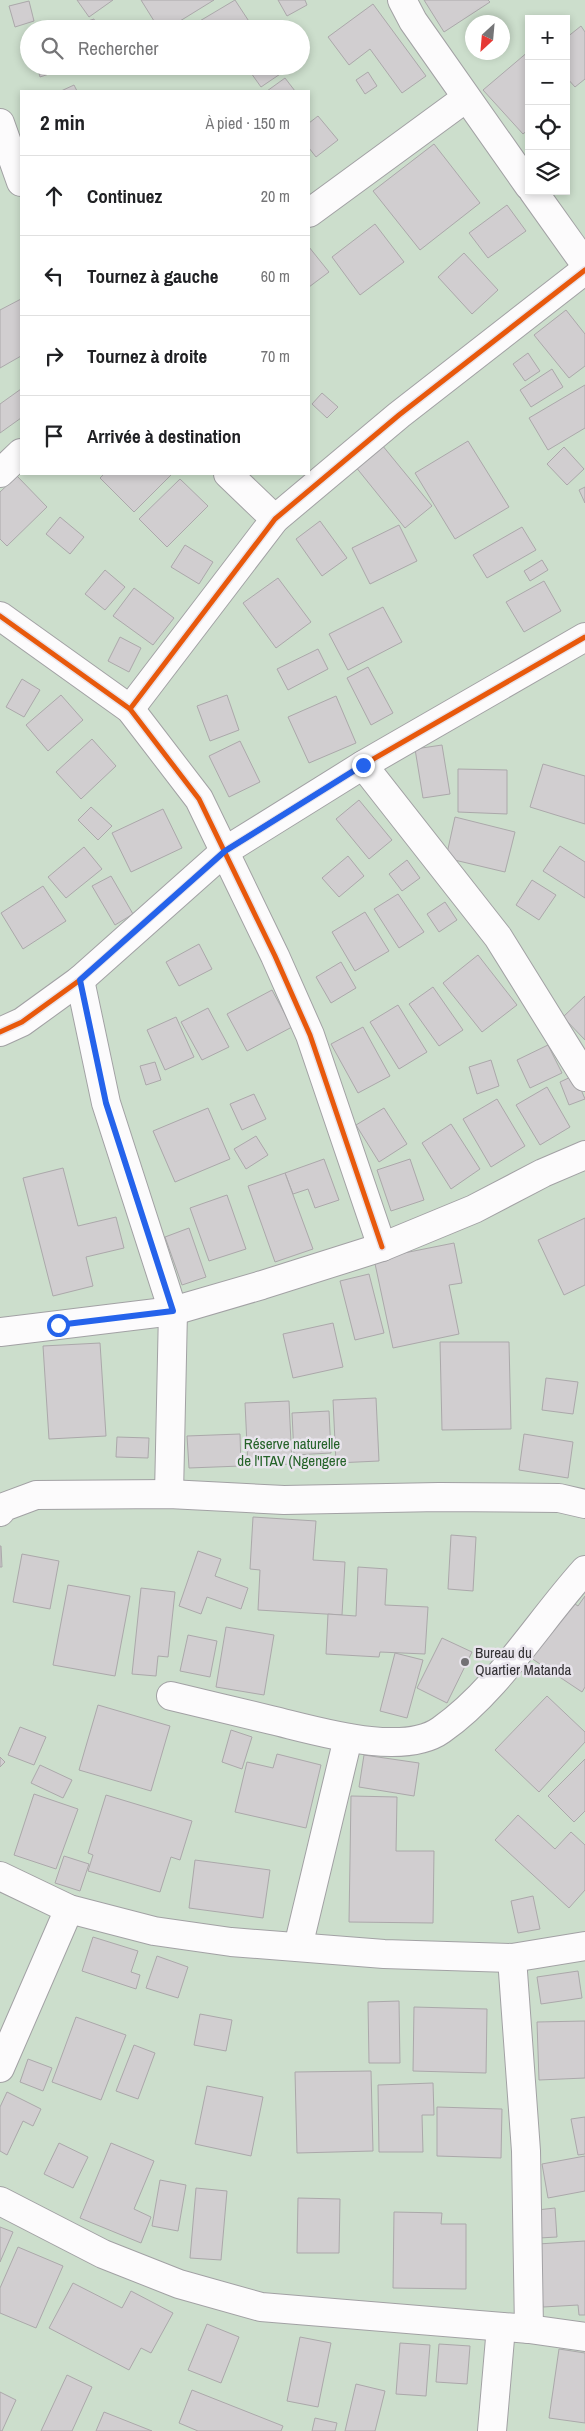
<!DOCTYPE html>
<html lang="fr">
<meta charset="utf-8">
<style>
body{margin:0;font-family:"Archivo Narrow",sans-serif;background:#f2f2f2;color:#202124}
.controls{position:absolute;right:15px;top:15px;display:grid;overflow:hidden;border-radius:0px;box-shadow:0 2px 8px #0003}
.controls button{width:45px;height:45px;display:grid;place-items:center;padding:0;border:0;border-bottom:1px solid #e0e0e0;background:#fff;color:#202124;font:25px sans-serif}
.compass{position:absolute;left:465px;top:15px;width:45px;height:45px;border-radius:50%;background:#fff;box-shadow:0 2px 8px #0003;rotate:206deg}
.stop{position:absolute;width:15px;height:15px;margin:-11px;border:4px solid #2563eb;border-radius:50%;background:#fff}
.stop.end{background:#2563eb;border-color:#fff;box-shadow:0 1px 5px #0008}
.list{margin:0;padding:0;list-style:none}
h2{display:flex;justify-content:space-between;align-items:center;height:65px;margin:0;padding:0 20px;font-size:21px}
h2 small{font-size:16px;font-weight:400;color:#757577}
.list li{display:grid;grid-template-columns:32px 1fr auto;gap:15px;align-items:center;box-sizing:border-box;height:80px;padding:0 20px;border-top:1px solid #e0e0e0}
.list b{display:block;font-size:19px;white-space:nowrap}
.list em{font-size:16px;font-style:normal;color:#757577}
.icon{flex:none;width:28px;height:28px;fill:none;stroke:currentColor;stroke-width:2;stroke-linecap:round;stroke-linejoin:round}
.map{position:relative;flex:none;width:585px;height:2431px;overflow:hidden}
.search{position:absolute;background:#fff;box-shadow:0 2px 8px #0003;left:20px;top:20px;width:290px;height:55px;display:flex;align-items:center;gap:12px;box-sizing:border-box;padding:0 18px;border-radius:28px;color:#757577;font-size:19px}
.panel{position:absolute;background:#fff;box-shadow:0 2px 8px #0003;left:20px;top:90px;width:290px;height:385px;border-radius:0px}
.map>svg:first-child{display:block}
.green{fill:#ccdecc;fill-rule:evenodd}
.building{fill:#d1ced0;stroke:#aba8aa}
.lines{fill:none;stroke-linecap:round;stroke-linejoin:round}
.minor-casing{stroke:#a2a1a4;stroke-width:30}
.minor{stroke:#fcfbfc;stroke-width:28}
.cycleway-casing{stroke:#e8e4ec;stroke-width:8}
.cycleway{stroke:#e8590c;stroke-width:5}
.route{stroke:#2563eb;stroke-width:6}
.poi-dot{fill:#727074;stroke:#e8e4ec;stroke-width:2}
.labels{text-anchor:middle;stroke-width:5;stroke-linejoin:round;paint-order:stroke}
.park-label{font-size:15px;fill:#256329;stroke:#e8e4ec}
.poi-label{font-size:15px;fill:#333134;stroke:#e8e4ec;text-anchor:start}
</style>
<div class="map">
<svg width="585" height="2431" viewBox="0 0 585 2431">
<rect width="100%" height="100%" fill="#e8e6ea"/>
<path class="green" d="M0 0H585V2431H0ZM529 19H566V191H529ZM472 22H502V52H472ZM29 29H301V66H29ZM21 91H309V474H21Z"/>
<g class="building">
<polygon points="77,0 113,0 89,17"/>
<polygon points="141,0 214,0 167,29 159,29"/>
<polygon points="235,0 254,29 196,29 193,25"/>
<polygon points="278,0 305,0 307,5 287,16"/>
<polygon points="424,0 488,0 490,2 444,32"/>
<polygon points="29,1 34,21 15,27 9,6"/>
<polygon points="373,4 426,76 402,93 370,49 349,65 328,37"/>
<polygon points="94,19 97,29 63,29"/>
<polygon points="581,26 585,32 585,79 575,87 566,77 566,38"/>
<polygon points="529,51 529,129 523,134 483,90"/>
<polygon points="37,66 73,66 40,77"/>
<polygon points="246,66 292,66 261,87"/>
<polygon points="368,72 377,86 365,94 356,80"/>
<polygon points="285,78 295,91 267,91"/>
<polygon points="74,85 77,91 61,91"/>
<polygon points="318,116 338,140 316,157 309,148 309,123"/>
<polygon points="434,144 480,203 420,250 373,191"/>
<polygon points="507,205 526,231 488,258 469,233"/>
<polygon points="375,224 404,262 360,295 332,257"/>
<polygon points="309,247 329,272 309,287"/>
<polygon points="464,253 498,290 472,314 438,277"/>
<polygon points="21,299 21,356 0,368 0,310"/>
<polygon points="566,310 585,334 585,366 569,378 534,335"/>
<polygon points="528,353 540,371 525,381 513,364"/>
<polygon points="552,369 563,387 531,407 520,390"/>
<polygon points="585,385 585,428 548,450 529,418"/>
<polygon points="21,389 21,418 0,433 0,404"/>
<polygon points="322,393 338,407 327,418 312,404"/>
<polygon points="468,441 509,507 455,539 415,473"/>
<polygon points="382,445 432,506 405,528 355,466"/>
<polygon points="564,447 584,469 567,485 547,464"/>
<polygon points="104,474 172,474 134,512 100,478"/>
<polygon points="17,476 47,507 7,546 0,539 0,492"/>
<polygon points="180,479 208,506 167,547 139,519"/>
<polygon points="585,487 585,503 579,490"/>
<polygon points="60,517 84,537 70,554 46,534"/>
<polygon points="320,521 347,558 322,576 296,539"/>
<polygon points="399,525 417,561 370,584 352,548"/>
<polygon points="522,527 536,550 487,578 473,555"/>
<polygon points="185,545 213,562 199,584 171,567"/>
<polygon points="542,560 548,570 530,581 524,571"/>
<polygon points="105,570 125,587 105,610 85,594"/>
<polygon points="278,578 311,622 276,648 243,603"/>
<polygon points="544,581 561,611 524,632 506,602"/>
<polygon points="134,588 174,618 153,645 113,616"/>
<polygon points="383,607 402,642 348,670 329,634"/>
<polygon points="120,637 141,648 129,672 108,661"/>
<polygon points="318,649 328,669 288,690 277,669"/>
<polygon points="368,667 393,713 371,725 347,678"/>
<polygon points="22,679 40,690 24,717 6,707"/>
<polygon points="61,695 83,720 48,751 26,725"/>
<polygon points="227,695 239,730 210,741 197,706"/>
<polygon points="336,696 356,743 309,763 288,717"/>
<polygon points="92,739 116,766 81,799 56,772"/>
<polygon points="240,741 260,782 229,797 209,756"/>
<polygon points="442,745 450,794 423,798 415,749"/>
<polygon points="543,764 585,776 585,824 530,807"/>
<polygon points="458,769 507,770 507,814 458,812"/>
<polygon points="359,800 392,840 369,859 336,819"/>
<polygon points="91,807 112,826 98,840 78,820"/>
<polygon points="163,809 182,848 131,872 112,833"/>
<polygon points="455,817 515,832 505,872 446,858"/>
<polygon points="560,846 585,862 585,898 543,871"/>
<polygon points="84,847 102,869 66,898 48,877"/>
<polygon points="348,856 364,876 339,897 322,878"/>
<polygon points="407,860 420,878 402,891 389,874"/>
<polygon points="111,876 133,914 115,925 92,886"/>
<polygon points="532,880 556,895 539,920 516,905"/>
<polygon points="43,886 66,921 23,949 1,913"/>
<polygon points="398,894 424,932 399,948 374,909"/>
<polygon points="445,902 457,920 439,932 427,914"/>
<polygon points="365,912 389,951 355,971 332,932"/>
<polygon points="199,944 212,969 179,986 166,962"/>
<polygon points="478,955 517,1005 482,1032 443,983"/>
<polygon points="341,962 356,988 331,1003 316,977"/>
<polygon points="433,987 463,1030 439,1046 409,1004"/>
<polygon points="272,990 292,1027 247,1051 227,1014"/>
<polygon points="585,996 585,1040 563,1017"/>
<polygon points="398,1005 427,1052 399,1069 370,1022"/>
<polygon points="208,1008 229,1047 202,1060 181,1022"/>
<polygon points="176,1017 194,1057 165,1070 147,1030"/>
<polygon points="363,1027 390,1076 358,1093 331,1044"/>
<polygon points="548,1045 562,1073 530,1088 517,1060"/>
<polygon points="491,1060 499,1086 477,1094 469,1067"/>
<polygon points="155,1062 161,1080 146,1085 140,1066"/>
<polygon points="575,1075 585,1099 569,1105 560,1082"/>
<polygon points="547,1087 570,1127 540,1145 516,1105"/>
<polygon points="254,1094 266,1119 242,1130 230,1104"/>
<polygon points="497,1099 525,1146 491,1167 463,1119"/>
<polygon points="208,1108 230,1159 175,1182 153,1131"/>
<polygon points="384,1108 407,1144 379,1162 356,1125"/>
<polygon points="451,1124 480,1169 451,1189 422,1143"/>
<polygon points="256,1136 268,1155 246,1169 234,1149"/>
<polygon points="324,1159 339,1200 315,1208 308,1189 293,1194 285,1173"/>
<polygon points="410,1159 424,1200 391,1211 377,1170"/>
<polygon points="63,1168 78,1226 116,1217 124,1248 86,1257 93,1286 53,1296 23,1178"/>
<polygon points="285,1173 313,1249 275,1262 248,1186"/>
<polygon points="227,1195 246,1249 209,1261 190,1208"/>
<polygon points="585,1218 585,1285 564,1295 538,1240"/>
<polygon points="189,1228 206,1277 182,1285 165,1237"/>
<polygon points="454,1243 462,1283 449,1285 459,1334 393,1348 374,1259"/>
<polygon points="369,1274 384,1333 355,1340 340,1281"/>
<polygon points="333,1323 343,1367 293,1378 283,1334"/>
<polygon points="440,1342 509,1342 511,1429 442,1430"/>
<polygon points="100,1343 106,1436 49,1439 43,1346"/>
<polygon points="546,1378 578,1382 573,1414 542,1410"/>
<polygon points="376,1398 379,1461 336,1463 333,1400"/>
<polygon points="289,1401 292,1464 248,1466 245,1403"/>
<polygon points="329,1411 331,1453 294,1455 292,1413"/>
<polygon points="240,1434 241,1466 189,1468 187,1436"/>
<polygon points="524,1434 573,1442 568,1478 519,1470"/>
<polygon points="117,1437 149,1438 148,1458 116,1457"/>
<polygon points="253,1517 316,1521 313,1560 345,1562 342,1615 258,1610 260,1570 250,1569"/>
<polygon points="451,1535 476,1537 473,1591 448,1589"/>
<polygon points="0,1546 1,1546 2,1567 0,1567"/>
<polygon points="198,1551 221,1559 215,1576 248,1588 241,1609 207,1597 201,1614 179,1606"/>
<polygon points="22,1554 59,1561 50,1609 13,1602"/>
<polygon points="358,1567 387,1569 385,1605 428,1607 425,1654 380,1652 379,1657 326,1654 328,1614 356,1616"/>
<polygon points="68,1585 130,1596 115,1676 53,1665"/>
<polygon points="141,1588 175,1592 168,1657 158,1656 156,1676 132,1674"/>
<polygon points="585,1596 585,1687 582,1692 528,1656 566,1598 578,1606"/>
<polygon points="226,1627 274,1635 264,1695 216,1687"/>
<polygon points="188,1635 217,1641 210,1677 180,1671"/>
<polygon points="442,1638 472,1652 447,1703 417,1688"/>
<polygon points="395,1653 423,1660 407,1718 380,1711"/>
<polygon points="547,1696 585,1732 585,1742 539,1792 495,1750"/>
<polygon points="98,1705 170,1726 151,1791 79,1770"/>
<polygon points="20,1727 46,1737 34,1765 8,1755"/>
<polygon points="231,1730 252,1737 242,1769 222,1762"/>
<polygon points="277,1754 321,1765 306,1828 235,1812 247,1762 273,1768"/>
<polygon points="364,1755 419,1763 414,1796 359,1787"/>
<polygon points="0,1757 5,1762 0,1767"/>
<polygon points="585,1759 585,1811 574,1822 548,1796"/>
<polygon points="40,1765 72,1780 63,1798 31,1783"/>
<polygon points="34,1794 78,1809 56,1869 14,1855"/>
<polygon points="106,1795 192,1821 180,1860 171,1857 160,1892 88,1871 93,1855 88,1853"/>
<polygon points="351,1796 397,1797 396,1851 434,1851 433,1923 349,1922"/>
<polygon points="518,1815 555,1849 571,1832 585,1845 585,1890 569,1908 495,1840"/>
<polygon points="64,1856 89,1864 80,1891 55,1883"/>
<polygon points="195,1860 270,1870 263,1918 189,1908"/>
<polygon points="533,1896 540,1929 518,1933 511,1901"/>
<polygon points="93,1937 138,1951 131,1972 140,1975 136,1989 82,1971"/>
<polygon points="157,1956 188,1967 178,1998 146,1988"/>
<polygon points="578,1971 582,1998 541,2004 537,1977"/>
<polygon points="399,2001 400,2063 369,2063 368,2002"/>
<polygon points="414,2007 487,2009 486,2073 413,2071"/>
<polygon points="200,2014 232,2020 226,2051 194,2045"/>
<polygon points="76,2017 126,2035 101,2100 52,2082"/>
<polygon points="585,2021 585,2078 539,2080 537,2022"/>
<polygon points="134,2045 155,2053 138,2099 116,2091"/>
<polygon points="28,2059 52,2068 43,2091 20,2082"/>
<polygon points="371,2071 373,2151 297,2153 295,2072"/>
<polygon points="433,2083 434,2115 422,2115 423,2152 379,2152 378,2085"/>
<polygon points="207,2086 263,2097 251,2156 195,2144"/>
<polygon points="7,2092 41,2109 33,2126 23,2121 7,2155 0,2151 0,2107"/>
<polygon points="437,2107 502,2109 501,2158 437,2156"/>
<polygon points="585,2117 585,2154 578,2155 571,2119"/>
<polygon points="59,2143 88,2157 73,2188 44,2174"/>
<polygon points="111,2143 154,2161 134,2209 151,2217 141,2243 80,2218"/>
<polygon points="585,2156 585,2191 548,2198 542,2164"/>
<polygon points="160,2180 186,2185 178,2231 152,2226"/>
<polygon points="196,2188 227,2191 221,2260 190,2258"/>
<polygon points="298,2198 340,2199 339,2253 297,2253"/>
<polygon points="555,2208 557,2237 539,2238 537,2210"/>
<polygon points="394,2212 442,2213 441,2224 466,2224 466,2289 393,2288"/>
<polygon points="0,2227 13,2232 0,2262"/>
<polygon points="585,2241 585,2315 579,2315 578,2305 543,2307 538,2244"/>
<polygon points="18,2247 63,2266 36,2328 0,2313 0,2288"/>
<polygon points="73,2283 122,2308 131,2291 173,2313 151,2353 141,2348 129,2370 49,2328"/>
<polygon points="207,2324 239,2337 221,2383 188,2370"/>
<polygon points="300,2337 331,2343 318,2407 287,2401"/>
<polygon points="400,2343 430,2345 426,2396 396,2394"/>
<polygon points="439,2344 470,2346 467,2384 436,2382"/>
<polygon points="559,2349 585,2353 585,2423 549,2418"/>
<polygon points="67,2375 92,2387 72,2431 41,2431"/>
<polygon points="356,2384 385,2391 375,2431 345,2431"/>
<polygon points="192,2390 283,2426 281,2431 198,2431 179,2423"/>
<polygon points="0,2392 16,2400 2,2431 0,2431"/>
<polygon points="104,2412 152,2431 96,2431"/>
<polygon points="315,2418 337,2423 335,2431 312,2431"/>
</g>
<g class="lines">
<defs>
<g id="minor">
<polyline points="402,0 413,21 529,186"/>
<polyline points="0,123 21,182"/>
<polyline points="533,191 585,264"/>
<polyline points="309,213 466,98"/>
<polyline points="0,473 21,453"/>
<polyline points="228,474 275,519"/>
<polyline points="0,616 130,709 199,799 275,956 310,1035 382,1247"/>
<polyline points="130,709 275,519 399,415 585,270"/>
<polyline points="363,765 498,937 585,1077"/>
<polyline points="80,980 106,1103 173,1311 169,1494"/>
<polyline points="0,1032 22,1022 80,980 225,851 363,765 585,637"/>
<polyline points="0,1332 173,1311 262,1285 382,1247 474,1209 543,1173 585,1155"/>
<polyline points="0,1512 4,1507 36,1495 169,1494 284,1500 439,1497 559,1498 585,1504"/>
<path d="M171 1696C204 1704 238 1712 271 1720 314 1730 402 1758 441 1730 498 1690 538 1622 585 1570"/>
<polyline points="0,1876 69,1909 154,1931 231,1942 384,1954 512,1958 585,1946"/>
<polyline points="298,1947 348,1738"/>
<polyline points="512,1958 526,2151 529,2329"/>
<polyline points="0,2068 69,1909"/>
<polyline points="0,2201 103,2254 179,2284 261,2307 529,2329 585,2337"/>
<polyline points="492,2431 501,2327"/>
</g>
</defs>
<use href="#minor" class="minor-casing"/>
<use href="#minor" class="minor"/>
<defs>
<g id="cycleway">
<polyline points="0,616 130,709 199,799 275,956 310,1035 382,1247"/>
<polyline points="130,709 275,519 399,415 585,270"/>
<polyline points="0,1032 22,1022 80,980 225,851 363,765 585,637"/>
</g>
</defs>
<use href="#cycleway" class="cycleway-casing"/>
<use href="#cycleway" class="cycleway"/>
</g>
<g class="lines">
<polyline class="route" points="58,1325 173,1311 106,1103 80,980 225,851 363,765"/>
</g>
<circle class="poi-dot" cx="465" cy="1662" r="5"/>
<g class="labels">
<g class="park-label">
<text x="292" y="1449">Réserve naturelle<tspan x="292" dy="17">de l'ITAV (Ngengere</tspan></text>
</g>
<g class="poi-label">
<text x="475" y="1658">Bureau du<tspan x="475" dy="17">Quartier Matanda</tspan></text>
</g>
</g>
</svg>
<div class="controls">
<button>+</button>
<button>−</button>
<button><svg class="icon" aria-label="locate" viewBox="0 0 24 24"><circle cx="12" cy="12" r="6"/><path d="M12 2v4M12 18v4M2 12h4M18 12h4"/></svg></button>
<button><svg class="icon" aria-label="layers" viewBox="0 0 24 24"><path d="M12 4l9 5-9 5-9-5zM3 14l9 5 9-5"/></svg></button>
</div>
<svg class="compass" viewBox="-18 -18 36 36"><path d="M0-13l5 13h-10z" fill="#e53935"/><path d="M0 13l5-13h-10z" fill="#757577"/></svg>
<div class="stop" style="left:58px;top:1325px"></div>
<div class="stop end" style="left:363px;top:765px"></div>
<div class="search"><svg class="icon" aria-label="search" viewBox="0 0 24 24"><circle cx="10" cy="10" r="6"/><path d="M15 15l6 6"/></svg>Rechercher</div>
<section class="panel">
<h2>2 min<small>À pied · 150 m</small></h2>
<ul class="list">
<li><svg class="icon" aria-label="ahead" viewBox="0 0 24 24"><path d="M12 20V5M6 11l6-6 6 6"/></svg><div><b>Continuez</b></div><em>20 m</em></li>
<li><svg class="icon" aria-label="left" viewBox="0 0 24 24"><path d="M17 20v-9H6M10 6l-5 5 5 5"/></svg><div><b>Tournez à gauche</b></div><em>60 m</em></li>
<li><svg class="icon" aria-label="right" viewBox="0 0 24 24"><path d="M7 20v-9h11M14 6l5 5-5 5"/></svg><div><b>Tournez à droite</b></div><em>70 m</em></li>
<li><svg class="icon" aria-label="arrive" viewBox="0 0 24 24"><path d="M6 21V4h12l-3 4 3 4H6"/></svg><div><b>Arrivée à destination</b></div></li>
</ul>
</section>
</div>
